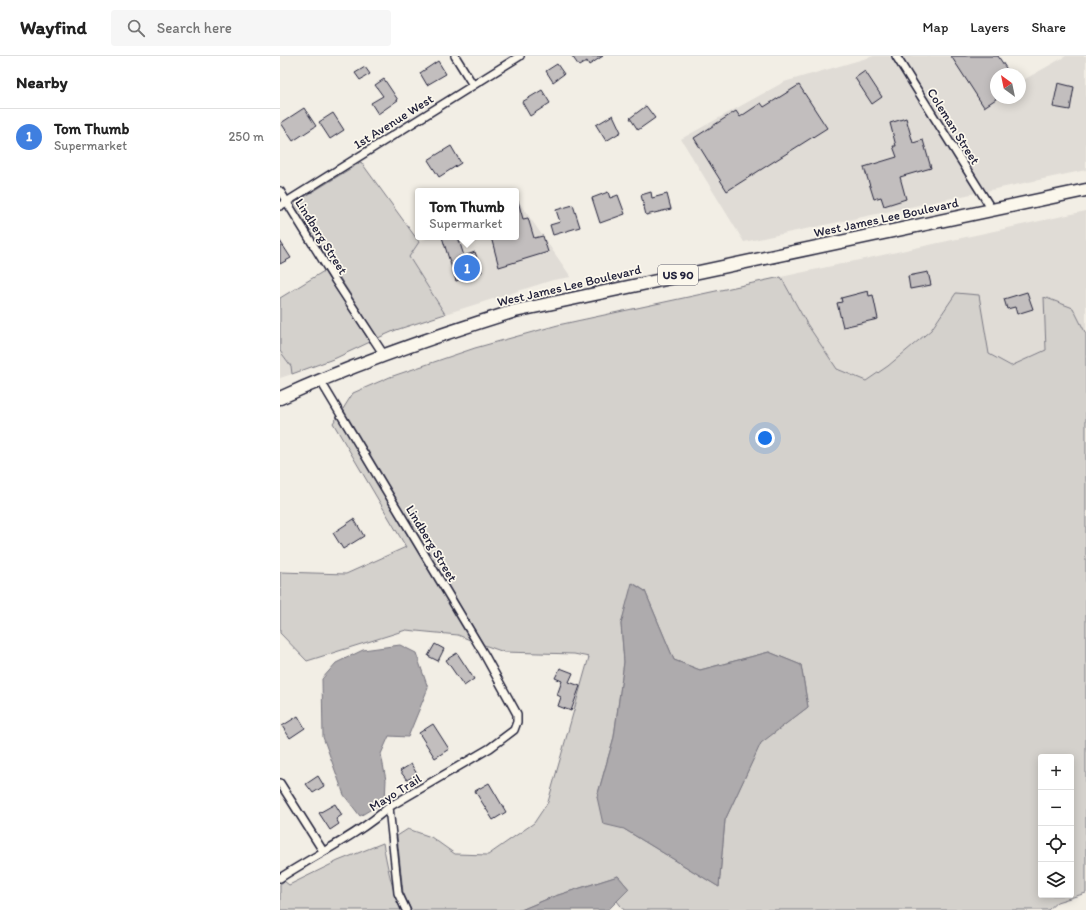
<!DOCTYPE html>
<meta charset="utf-8">
<style>
body{margin:0;font-family:Itim,sans-serif;background:#f6f6f6;color:#222}
.controls{position:absolute;right:12px;bottom:12px;display:grid;overflow:hidden;border-radius:4px;box-shadow:0 2px 10px #0003}
.controls button{width:36px;height:36px;display:grid;place-items:center;padding:0;border:0;border-bottom:1px solid #e0e0e0;background:#fff;color:#222;font:20px sans-serif}
.compass{position:absolute;left:710px;top:12px;width:36px;height:36px;border-radius:50%;background:#fff;box-shadow:0 2px 10px #0003;rotate:327deg}
.you{position:absolute;left:485px;top:382px;width:14px;height:14px;margin:-10px;border:3px solid #fff;border-radius:50%;background:#1a73e8;box-shadow:0 0 0 6px #1a73e833}
.badge{display:grid;place-items:center;width:26px;height:26px;border-radius:50%;background:#b45309;color:#fff;font-size:13px;font-weight:700}
.pin{position:absolute;translate:-50% -50%;border:2px solid #fff;box-shadow:0 1px 4px #0006}
.popup{position:absolute;left:135px;top:132px;width:104px;height:52px;box-sizing:border-box;display:grid;place-content:center;border-radius:4px;background:#fff;filter:drop-shadow(0 1px 3px #0005);font-size:13px;white-space:nowrap;color:#767676}
.popup b{font-size:15px;color:#222}
.popup::after{content:'';position:absolute;left:50%;top:100%;margin-left:-8px;border:8px solid transparent;border-top-color:#fff}
.list{margin:0;padding:0;list-style:none}
h2{display:flex;justify-content:space-between;align-items:center;height:52px;margin:0;padding:0 16px;font-size:17px}
h2 small{font-size:13px;font-weight:400;color:#767676}
.list li{display:grid;grid-template-columns:26px 1fr auto;gap:12px;align-items:center;box-sizing:border-box;height:56px;padding:0 16px;border-top:1px solid #e0e0e0}
.list b{display:block;font-size:15px;white-space:nowrap}
.list p{margin:0;font-size:13px;white-space:nowrap;color:#767676}
.list em{font-size:13px;font-style:normal;color:#767676}
.icon{flex:none;width:22px;height:22px;fill:none;stroke:currentColor;stroke-width:2;stroke-linecap:round;stroke-linejoin:round}
.map{position:relative;flex:none;width:806px;height:854px;overflow:hidden}
header{display:flex;align-items:center;gap:24px;box-sizing:border-box;height:56px;padding:0 20px;background:#fff;border-bottom:1px solid #e0e0e0}
header strong{font-size:19px}
nav{display:flex;gap:22px;margin-inline-start:auto;font-size:14px}
.search{width:280px;height:36px;background:#f6f6f6;display:flex;align-items:center;gap:10px;box-sizing:border-box;padding:0 14px;border-radius:4px;color:#767676;font-size:15px}
main{display:flex}
aside{flex:1;background:#fff}
.map>svg:first-child{display:block}
.built{fill:#e0dcd6}
.green{fill:#d4d1cc;stroke:#7b7a84;fill-rule:evenodd}
.water{fill:#aeabad;stroke:#76747f}
.building{fill:#c2bebe;stroke:#22223b}
.lines{fill:none;stroke-linecap:round;stroke-linejoin:round}
.street-casing{stroke:#22223b;stroke-width:10}
.primary-casing{stroke:#22223b;stroke-width:15}
.street{stroke:#fbf7ec;stroke-width:7}
.primary{stroke:#fbf7ec;stroke-width:12}
.labels{text-anchor:middle;stroke-width:3.5;stroke-linejoin:round;paint-order:stroke}
.shield{fill:#fbf7ec;stroke:#636270;stroke-width:1}
.shield-label{font-size:12px;font-weight:bold;fill:#22223b}
.street-label{font-size:13px;fill:#22223b;stroke:#fbf7ec}
</style>
<header>
<strong>Wayfind</strong>
<div class="search"><svg class="icon" aria-label="search" viewBox="0 0 24 24"><circle cx="10" cy="10" r="6"/><path d="M15 15l6 6"/></svg>Search here</div>
<nav><a>Map</a><a>Layers</a><a>Share</a></nav>
</header>
<main>
<aside>
<h2>Nearby<small></small></h2>
<ul class="list">
<li><span class="badge" style="background:#3f7fe0">1</span><div><b>Tom Thumb</b><p>Supermarket</p></div><em>250 m</em></li>
</ul>
</aside>
<div class="map">
<svg width="806" height="854" viewBox="0 0 806 854">
<rect width="100%" height="100%" fill="#f2eee5"/>
<filter id="ink" filterUnits="userSpaceOnUse"><feTurbulence type="fractalNoise" baseFrequency=".025" numOctaves="2"/><feDisplacementMap in="SourceGraphic" scale="8" xChannelSelector="R" yChannelSelector="G"/><feConvolveMatrix kernelMatrix="1 2 1 2 8 2 1 2 1" color-interpolation-filters="sRGB"/></filter>
<g filter="url(#ink)">
<g class="built">
<polygon points="594,0 610,0 696,137 464,186 401,83 504,26"/>
<polygon points="621,0 716,0 716,42 740,42 740,26 786,0 806,0 806,114 706,135"/>
<polygon points="237,143 291,221 273,224 165,258 129,201 139,186 150,181 236,181"/>
<polygon points="806,155 806,278 793,252 765,277 766,294 731,310 709,298 704,273 676,237 651,274 608,310 586,325 557,313 527,268 501,221"/>
<polygon points="0,295 11,310 12,318 0,322"/>
</g>
<g class="green">
<polygon points="81,106 139,186 129,201 165,258 116,274 98,282 13,148"/>
<polygon points="44,215 90,286 56,302 12,318 11,310 0,295 0,242"/>
<path d="M501 221 527 268 557 313 586 325 608 310 651 274 676 237 699 239 709 298 731 310 766 294 764 241 793 252 806 278V837L777 846 768 854H344L337 845 349 833 338 820 272 841 241 854H131L123 836 117 780 128 773 151 781 175 798 208 799 254 767 268 746 309 601 294 598 224 596 204 589 63 353 73 337 110 321 195 292 278 269ZM353 527 365 535 394 604 420 614 489 596 521 609 528 651 481 686 445 764 439 831 344 773 317 741 334 681 344 606 341 568ZM761 701H791V839H761Z"/>
<polygon points="57,361 190,584 178,579 126,574 27,605 0,577 0,516 66,518 126,491 53,367"/>
<path d="M103 787C107 809 112 834 121 854H0V828L4 825 9 829 58 805Z"/>
</g>
<g class="water">
<polygon points="352,527 365,535 394,604 420,614 489,596 521,609 528,651 481,687 445,764 439,831 344,773 323,768 317,741 334,681 344,606 341,568"/>
<polygon points="120,589 136,597 148,632 128,681 109,680 101,698 106,724 105,745 80,760 64,739 43,681 42,623 56,607 83,594"/>
<polygon points="338,820 349,833 328,854 241,854 272,841"/>
</g>
<g class="building">
<polygon points="292,0 323,0 309,9 307,5 299,10"/>
<polygon points="671,0 718,0 730,18 716,18 716,43 704,51"/>
<polygon points="158,5 166,18 147,29 140,17"/>
<polygon points="277,8 284,18 273,26 266,15"/>
<polygon points="85,11 90,18 80,24 75,17"/>
<polygon points="585,15 602,41 592,48 575,22"/>
<polygon points="104,23 118,44 98,58 91,47 103,40 95,29"/>
<polygon points="778,27 794,31 790,54 773,51"/>
<polygon points="519,29 547,72 447,135 414,82 456,55 460,61 481,47 484,51"/>
<polygon points="262,34 270,47 250,60 242,46"/>
<polygon points="366,50 375,62 358,74 350,62"/>
<polygon points="24,52 36,70 13,85 1,67"/>
<polygon points="53,57 64,74 50,83 39,66"/>
<polygon points="333,59 341,76 326,85 316,69"/>
<polygon points="626,62 633,87 643,84 651,112 620,121 626,143 604,150 601,141 594,143 584,111 617,101 613,90 616,90 610,67"/>
<polygon points="171,90 181,107 159,121 148,104"/>
<polygon points="328,136 330,142 338,139 345,158 320,167 312,142"/>
<polygon points="371,136 372,142 387,138 391,153 366,159 361,139"/>
<polygon points="236,145 238,145 243,163 248,162 254,182 263,180 268,196 219,211 211,181 236,181"/>
<polygon points="293,149 300,171 273,179 270,169 280,166 276,154"/>
<polygon points="162,181 178,181 184,200 195,196 202,216 176,225"/>
<polygon points="0,185 11,202 0,208"/>
<polygon points="648,216 651,229 630,233 628,220"/>
<polygon points="588,235 589,240 593,239 598,263 563,271 557,247 562,246 561,242"/>
<polygon points="747,236 753,253 737,258 735,251 727,253 724,243"/>
<polygon points="74,463 84,480 63,493 53,477"/>
<polygon points="155,588 164,593 158,605 148,600"/>
<polygon points="177,597 194,623 184,630 166,604"/>
<polygon points="280,612 293,617 289,626 300,630 291,655 278,650 281,641 277,639 282,625 275,622"/>
<polygon points="18,660 25,672 10,682 2,670"/>
<polygon points="153,668 169,693 155,702 139,677"/>
<polygon points="131,708 137,718 127,724 120,715"/>
<polygon points="38,720 44,730 33,737 26,728"/>
<polygon points="209,727 226,756 213,764 195,735"/>
<polygon points="55,748 62,759 56,763 59,768 50,774 39,757"/>
</g>
<g class="lines">
<defs>
<g id="street">
<polyline points="175,0 193,29"/>
<polyline points="616,0 712,154"/>
<polyline points="0,135 55,224 104,299"/>
<polyline points="0,150 240,0"/>
<polyline points="0,727 43,795"/>
<polyline points="109,751 118,837 126,854"/>
<path d="M0 822C35 799 78 779 109 751L210 692 234 674 237 666V658L204 598 40 324"/>
</g>
<path id="primary" d="M0 342C76 307 155 280 235 255L806 134"/>
</defs>
<use href="#street" class="street-casing"/>
<use href="#primary" class="primary-casing"/>
<use href="#street" class="street"/>
<use href="#primary" class="primary"/>
</g>
</g>
<g class="labels">
<rect class="shield" x="378" y="209" width="40" height="20" rx="3"/>
<g class="shield-label">
<text x="398" y="223">US 90</text>
</g>
<g class="street-label">
<text transform="translate(113 65) rotate(-32)" y="5">1st Avenue West</text>
<text transform="translate(674 70) rotate(58)" y="5">Coleman Street</text>
<text transform="translate(606 161) rotate(-12)" y="5">West James Lee Boulevard</text>
<text transform="translate(42 180) rotate(58)" y="5">Lindberg Street</text>
<text transform="translate(289 229) rotate(-13)" y="5">West James Lee Boulevard</text>
<text transform="translate(152 487) rotate(59)" y="5">Lindberg Street</text>
<text transform="translate(115 736) rotate(-32)" y="5">Mayo Trail</text>
</g>
</g>
</svg>
<div class="controls">
<button>+</button>
<button>−</button>
<button><svg class="icon" aria-label="locate" viewBox="0 0 24 24"><circle cx="12" cy="12" r="6"/><path d="M12 2v4M12 18v4M2 12h4M18 12h4"/></svg></button>
<button><svg class="icon" aria-label="layers" viewBox="0 0 24 24"><path d="M12 4l9 5-9 5-9-5zM3 14l9 5 9-5"/></svg></button>
</div>
<svg class="compass" viewBox="-18 -18 36 36"><path d="M0-13l5 13h-10z" fill="#e53935"/><path d="M0 13l5-13h-10z" fill="#767676"/></svg>
<div class="you"></div>
<div class="pin badge" style="left:187px;top:212px;background:#3f7fe0">1</div>
<div class="popup"><b>Tom Thumb</b>Supermarket</div>
</div>
</main>
